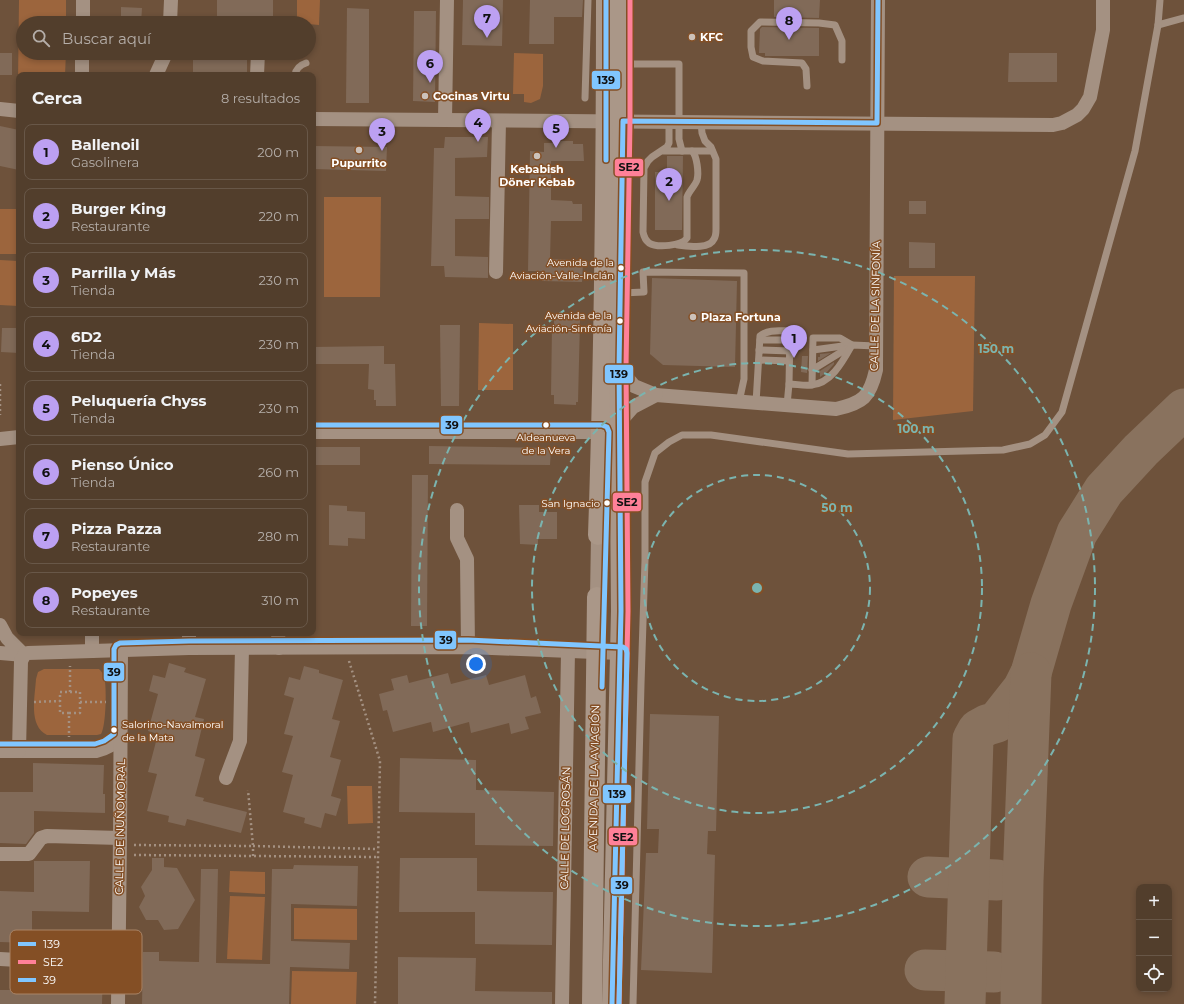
<!DOCTYPE html>
<html lang="es">
<meta charset="utf-8">
<style>
body{margin:0;font-family:Montserrat,sans-serif;background:#5c4938;color:#f1f3f6}
.controls{position:absolute;right:12px;bottom:12px;display:grid;overflow:hidden;border-radius:8px;box-shadow:0 2px 6px #0003}
.controls button{width:36px;height:36px;display:grid;place-items:center;padding:0;border:0;border-bottom:1px solid #685748;background:#523e2c;color:#f1f3f6;font:20px sans-serif}
.you{position:absolute;left:476px;top:664px;width:14px;height:14px;margin:-10px;border:3px solid #fff;border-radius:50%;background:#1a73e8;box-shadow:0 0 0 6px #1a73e833}
.badge{display:grid;place-items:center;width:26px;height:26px;border-radius:50%;background:#bca0f2;color:#111;font-size:13px;font-weight:700}
.pin{position:absolute;translate:-50% -33px;filter:drop-shadow(0 1px 2px #0008)}
.pin::after{content:'';position:absolute;top:21px;width:14px;height:12px;background:inherit;clip-path:polygon(0 0,100% 0,50% 100%)}
.list{margin:0;padding:0;list-style:none}
h2{display:flex;justify-content:space-between;align-items:center;height:52px;margin:0;padding:0 16px;font-size:17px}
h2 small{font-size:13px;font-weight:400;color:#b5aea9}
.list li{display:grid;grid-template-columns:26px 1fr auto;gap:12px;align-items:center;box-sizing:border-box;height:56px;margin:0 8px 8px;padding:0 8px;border:1px solid #685748;border-radius:8px}
.list b{display:block;font-size:15px;white-space:nowrap}
.list p{margin:0;font-size:13px;white-space:nowrap;color:#b5aea9}
.list em{font-size:13px;font-style:normal;color:#b5aea9}
.icon{flex:none;width:22px;height:22px;fill:none;stroke:currentColor;stroke-width:2;stroke-linecap:round;stroke-linejoin:round}
.map{position:relative;flex:none;width:1184px;height:1004px;overflow:hidden}
.search{position:absolute;background:#523e2c;box-shadow:0 2px 6px #0003;left:16px;top:16px;width:300px;height:44px;display:flex;align-items:center;gap:10px;box-sizing:border-box;padding:0 14px;border-radius:22px;color:#b5aea9;font-size:15px}
.panel{position:absolute;background:#523e2c;box-shadow:0 2px 6px #0003;left:16px;top:72px;width:300px;height:564px;border-radius:8px}
.map>svg:first-child{display:block}
.green{fill:#9c653d}
.lines{fill:none;stroke-linecap:round;stroke-linejoin:round}
.taxiway{stroke:#89725e;stroke-width:41}
.building{fill:#816a58}
.path{stroke:#a49182;stroke-width:2.5;stroke-dasharray:2 3;stroke-linecap:butt}
.lane{stroke:#a49182;stroke-width:7}
.street{stroke:#a49182;stroke-width:14}
.secondary{stroke:#aa9788;stroke-width:20}
.bus-1-casing{stroke:#844f25;stroke-width:8}
.bus-2-casing{stroke:#844f25;stroke-width:8}
.bus-3-casing{stroke:#844f25;stroke-width:8}
.bus-1{stroke:#80c6ff;stroke-width:5}
.bus-2{stroke:#ff8098;stroke-width:5}
.bus-3{stroke:#80c6ff;stroke-width:5}
.ring{fill:none;stroke:#7bb4af;stroke-width:2;stroke-dasharray:7 5}
.poi-dot{fill:#ccc2ba;stroke:#844f25;stroke-width:1.5}
.bus-dot{fill:#fff;stroke:#844f25;stroke-width:1.5}
.labels{text-anchor:middle;stroke-width:3;stroke-linejoin:round;paint-order:stroke}
.bus-label{font-size:10px;fill:#fff;stroke:#844f25;text-anchor:end}
.poi-label{font-size:11px;font-weight:bold;fill:#fff;stroke:#844f25;text-anchor:start}
.street-label{font-size:11px;fill:#fff;stroke:#844f25}
.key{fill:#844f25;stroke:#a98466;stroke-width:1}
.key-label{font-size:11px;fill:#fff}
.centre{fill:#7bb4af;stroke:#844f25;stroke-width:2}
.ring-label{font-size:12px;text-anchor:middle;font-weight:bold;fill:#7bb4af;stroke:#844f25;stroke-width:3;stroke-linejoin:round;paint-order:stroke}
.line-badge{stroke:#844f25;stroke-width:1.5}
.pale-badge-label{font-size:11px;text-anchor:middle;font-weight:bold;fill:#111}
</style>
<div class="map">
<svg width="1184" height="1004" viewBox="0 0 1184 1004">
<rect width="100%" height="100%" fill="#6e523b"/>
<g class="green">
<polygon points="19,0 66,0 66,23 23,23 23,53 66,53 65,75 19,75 18,82"/>
<polygon points="297,0 320,0 319,25 297,23"/>
<polygon points="514,53 543,54 543,86 540,99 531,103 524,102 524,94 513,94"/>
<polygon points="324,197 381,197 380,297 324,297"/>
<rect x="0" y="209" width="19" height="45"/>
<polygon points="0,260 18,261 18,306 0,305"/>
<polygon points="894,276 975,276 973,411 893,420"/>
<polygon points="479,323 513,324 513,390 478,390"/>
<path d="M44 669H99C101 671 103 673 104 676 107 686 106 726 101 734L97 735H47C28 726 35 696 36 679L38 672Z"/>
<polygon points="347,786 372,786 373,823 348,824"/>
<polygon points="230,871 265,872 265,894 229,892"/>
<polygon points="230,896 265,897 262,960 227,959"/>
<polygon points="294,908 357,909 357,940 294,939"/>
<polygon points="292,971 357,972 356,1004 291,1004"/>
</g>
<g class="lines">
<g class="taxiway">
<polyline points="928,877 997,880"/>
<polyline points="925,970 994,972"/>
<polyline points="965,1004 973,739 978,730 987,725 997,722 1023,689 1031,673 1051,604 1077,533 1104,490 1141,450 1184,409"/>
<polyline points="1021,1004 1023,881 1031,673"/>
</g>
</g>
<g class="building">
<polygon points="217,0 273,0 273,17 217,16"/>
<polygon points="463,0 503,0 502,46 462,45"/>
<polygon points="530,0 583,0 582,17 554,17 554,44 529,44"/>
<polygon points="774,0 820,0 819,18 774,17"/>
<polygon points="121,7 142,8 141,23 121,23"/>
<polygon points="347,8 369,9 369,103 346,103"/>
<polygon points="414,11 436,11 435,102 413,101"/>
<polygon points="762,27 819,28 819,56 765,56 765,53 759,53 760,29"/>
<rect x="0" y="53" width="12" height="22"/>
<rect x="193" y="53" width="54" height="22"/>
<polygon points="1009,53 1057,53 1057,82 1008,82"/>
<polygon points="0,126 19,130 19,170 0,166"/>
<polygon points="445,137 488,137 487,157 455,158 455,196 489,197 489,219 455,219 455,256 488,257 488,278 445,277 444,266 431,266 434,148 444,148"/>
<polygon points="554,141 573,141 573,144 583,144 584,161 551,161 551,200 572,201 573,204 582,204 582,221 551,221 550,259 572,260 572,263 583,263 582,282 542,281 542,271 528,271 530,151 544,152 544,143 555,143"/>
<polygon points="313,146 387,147 386,171 313,169"/>
<polygon points="667,156 683,156 682,230 655,230 655,172 667,172"/>
<rect x="909" y="201" width="17" height="13"/>
<polygon points="909,242 935,243 935,268 909,268"/>
<polygon points="652,278 737,281 735,367 663,365 650,354"/>
<polygon points="554,316 577,317 576,320 580,320 578,402 576,402 576,405 554,404 554,395 551,395 552,326 554,326"/>
<polygon points="440,325 460,325 459,406 441,406"/>
<polygon points="2,328 19,328 19,353 1,352"/>
<polygon points="384,346 384,364 395,364 396,406 376,406 376,400 374,400 374,390 368,389 369,364 313,364 313,347"/>
<polygon points="831,353 818,361 818,357 820,357 820,354"/>
<polygon points="802,356 808,356 807,373 801,372"/>
<polygon points="834,362 834,364 827,372 820,377 820,373 817,373"/>
<polygon points="429,446 551,448 550,465 429,464"/>
<rect x="313" y="447" width="47" height="18"/>
<polygon points="412,475 428,475 427,626 411,626"/>
<polygon points="329,505 347,506 347,511 365,512 365,539 348,538 348,546 329,545"/>
<polygon points="519,505 539,505 539,512 557,512 557,539 538,539 538,545 520,544"/>
<polygon points="169,663 186,668 184,672 206,679 195,717 204,719 195,756 205,759 195,796 204,798 203,801 247,812 241,833 187,819 185,826 168,822 169,816 147,811 157,774 148,772 158,734 148,731 158,694 149,691 153,675 165,678"/>
<polygon points="304,666 319,670 319,673 343,680 332,719 340,721 330,757 341,760 331,796 341,799 336,816 325,813 321,828 304,823 305,818 283,812 293,775 282,772 293,736 284,734 294,698 284,695 289,677 300,680"/>
<polygon points="448,673 451,684 486,675 489,685 525,675 531,698 536,696 541,713 525,717 529,729 511,734 509,723 471,733 469,722 433,732 431,722 393,732 387,710 383,711 379,694 394,690 391,679 407,675 409,683"/>
<polygon points="650,714 719,716 716,831 708,831 707,854 715,855 712,973 641,970 646,853 658,853 659,829 647,829"/>
<polygon points="400,758 476,760 476,790 554,792 553,846 475,845 475,813 399,812"/>
<polygon points="33,763 104,765 103,794 105,794 105,813 34,811 34,833 26,844 0,843 0,792 33,792"/>
<polygon points="152,858 164,858 164,867 177,868 195,900 178,929 164,930 158,920 146,920 139,907 145,896 141,887 152,870"/>
<polygon points="400,858 477,858 477,891 553,892 552,945 475,944 475,912 399,912"/>
<polygon points="34,861 90,861 89,912 32,911 32,938 29,943 0,942 0,891 34,892"/>
<polygon points="294,865 358,866 357,906 291,904 291,941 350,943 349,969 290,967 289,1004 142,1004 143,952 159,952 159,961 199,962 201,869 218,869 216,963 270,964 272,869 293,869"/>
<polygon points="398,957 476,958 475,991 552,992 552,1004 398,1004"/>
<polygon points="51,968 103,968 102,1004 0,1004 0,990 51,990"/>
</g>
<g class="lines">
<g class="path">
<polyline points="0,384 0,415"/>
<polyline points="349,661 380,761 375,1004"/>
<polyline points="70,692 70,666"/>
<polyline points="34,702 60,701"/>
<polyline points="80,702 106,702"/>
<polyline points="69,713 80,713 80,692 60,692 60,713 69,713 69,737"/>
<polyline points="134,845 253,846 248,790"/>
<polyline points="134,855 377,857"/>
<polyline points="253,856 253,846 378,849"/>
</g>
<g class="lane">
<polyline points="1158,25 1184,18"/>
<polyline points="625,64 679,64 679,139 682,151"/>
<path d="M295 75C296 68 300 65 306 63"/>
<polyline points="807,86 806,69 802,63 763,61 753,57 751,47 751,31 760,22 819,23 835,25 842,41 842,60"/>
<polyline points="585,98 588,0"/>
<path d="M662 151H692C697 156 699 173 697 180 695 186 689 191 687 197V238C682 246 657 248 649 243 645 240 644 237 643 232L644 168 648 161 652 157 667 147 669 143V122"/>
<polyline points="692,151 712,151"/>
<path d="M678 245C688 246 709 250 714 239 716 236 716 232 716 229V159L711 147 705 141 702 133 701 122"/>
<polyline points="622,293 644,292 643,272 744,273 744,379 739,402"/>
<polyline points="760,340 790,340"/>
<polyline points="759,350 790,351"/>
<polyline points="813,350 850,345"/>
<polyline points="759,360 789,361"/>
<polyline points="812,370 851,346"/>
<polyline points="812,385 813,338 840,338 852,345"/>
<path d="M756 403 760 336C768 329 780 331 790 331L789 384"/>
<path d="M787 405 789 384C796 384 804 386 811 385 831 384 843 361 852 345L876 346"/>
<polyline points="633,1004 641,684 645,560 645,482 655,453 669,442 682,435 711,435 848,454 1003,450 1030,444 1045,435 1062,412 1135,151 1158,25 1160,0"/>
</g>
<g class="street">
<polyline points="83,23 83,0"/>
<polyline points="170,23 171,0"/>
<polyline points="82,75 82,53"/>
<polyline points="156,75 166,53"/>
<polyline points="257,75 258,53"/>
<polyline points="0,109 19,111"/>
<polyline points="313,119 1053,125 1062,123 1077,115 1083,109 1090,97 1103,30 1103,0"/>
<polyline points="445,120 447,0"/>
<polyline points="496,272 499,121"/>
<path d="M619 368 634 386 656 395 836 409C863 403 870 397 876 370L878 0"/>
<polyline points="313,432 602,432 619,423 633,407 656,395"/>
<polyline points="0,439 19,437"/>
<polyline points="457,510 457,538 467,559 468,647"/>
<polyline points="597,597 598,535"/>
<polyline points="0,625 7,638 24,655 0,653"/>
<polyline points="92,633 92,651"/>
<polyline points="278,633 279,648"/>
<polyline points="189,648 189,633"/>
<path d="M0 751H96C107 749 113 744 121 737"/>
<polyline points="19,751 21,661 24,655 28,653 189,648 468,647 620,653"/>
<polyline points="226,778 240,741 242,648"/>
<polyline points="0,854 29,854 41,838 47,836 120,838"/>
<polyline points="0,959 36,961 37,944 119,945"/>
<polyline points="118,1004 120,838 121,650"/>
<polyline points="562,1004 568,651"/>
</g>
<g class="secondary">
<path d="M598 535C604 357 606 179 606 0"/>
<polyline points="592,1004 597,597"/>
<polyline points="612,1004 621,611 619,368 623,121 623,0"/>
</g>
<defs>
<g id="bus-1">
<polyline points="606,0 606,160"/>
<polyline points="612,1004 621,611 619,368 623,121 877,123 878,0"/>
</g>
<polyline id="bus-2" points="619,1004 628,611 626,368 630,121 630,0"/>
<g id="bus-3">
<polyline points="313,425 602,425 607,427 609,432 602,687"/>
<polyline points="0,744 95,744 104,741 114,734 114,649 116,645 120,643 189,641 468,640 623,647 626,649 627,653 619,1004"/>
</g>
</defs>
<use href="#bus-1" class="bus-1-casing"/>
<use href="#bus-2" class="bus-2-casing"/>
<use href="#bus-3" class="bus-3-casing"/>
<use href="#bus-1" class="bus-1"/>
<use href="#bus-2" class="bus-2"/>
<use href="#bus-3" class="bus-3"/>
</g>
<g class="ring">
<circle cx="757" cy="588" r="113"/>
<circle cx="757" cy="588" r="225"/>
<circle cx="757" cy="588" r="338"/>
</g>
<g class="poi-dot">
<circle cx="692" cy="37" r="4"/>
<circle cx="425" cy="96" r="4"/>
<circle cx="359" cy="150" r="4"/>
<circle cx="537" cy="156" r="4"/>
<circle cx="693" cy="317" r="4"/>
</g>
<g class="bus-dot">
<circle cx="621" cy="268" r="3.5"/>
<circle cx="620" cy="321" r="3.5"/>
<circle cx="546" cy="425" r="3.5"/>
<circle cx="607" cy="503" r="3.5"/>
<circle cx="114" cy="730" r="3.5"/>
</g>
<g class="labels">
<g class="bus-label">
<text x="614" y="266">Avenida de la<tspan x="614" dy="13">Aviación-Valle-Inclán</tspan></text>
<text x="612" y="319">Avenida de la<tspan x="612" dy="13">Aviación-Sinfonía</tspan></text>
<text x="546" y="441" text-anchor="middle">Aldeanueva<tspan x="546" dy="13">de la Vera</tspan></text>
<text x="600" y="507">San Ignacio</text>
<text x="122" y="728" text-anchor="start">Salorino-Navalmoral<tspan x="122" dy="13">de la Mata</tspan></text>
</g>
<g class="poi-label">
<text x="700" y="41">KFC</text>
<text x="433" y="100">Cocinas Virtu</text>
<text x="359" y="167" text-anchor="middle">Pupurrito</text>
<text x="537" y="173" text-anchor="middle">Kebabish<tspan x="537" dy="13">Döner Kebab</tspan></text>
<text x="701" y="321">Plaza Fortuna</text>
</g>
<g class="street-label">
<text transform="translate(875 306) rotate(-89)" y="4">CALLE DE LA SINFONÍA</text>
<text transform="translate(594 778) rotate(-89)" y="4">AVENIDA DE LA AVIACIÓN</text>
<text transform="translate(120 827) rotate(-89)" y="4">CALLE DE NUÑOMORAL</text>
<text transform="translate(565 828) rotate(-89)" y="4">CALLE DE LOGROSÁN</text>
</g>
</g>
<rect x="10" y="930" width="132" height="64" rx="6" class="key"/>
<rect x="18" y="942" width="18" height="4" fill="#80c6ff"/>
<rect x="18" y="960" width="18" height="4" fill="#ff8098"/>
<rect x="18" y="978" width="18" height="4" fill="#80c6ff"/>
<g class="key-label">
<text x="43" y="948">139</text>
<text x="43" y="966">SE2</text>
<text x="43" y="984">39</text>
</g>
<circle cx="757" cy="588" r="6" class="centre"/>
<g class="ring-label">
<text x="996" y="353">150 m</text>
<text x="916" y="433">100 m</text>
<text x="837" y="512">50 m</text>
</g>
<g class="line-badge">
<rect x="591" y="70" width="30" height="20" rx="4" fill="#80c6ff"/>
<rect x="614" y="158" width="30" height="19" rx="4" fill="#ff8098"/>
<rect x="604" y="364" width="30" height="20" rx="4" fill="#80c6ff"/>
<rect x="440" y="415" width="23" height="20" rx="4" fill="#80c6ff"/>
<rect x="612" y="492" width="30" height="20" rx="4" fill="#ff8098"/>
<rect x="434" y="630" width="23" height="20" rx="4" fill="#80c6ff"/>
<rect x="103" y="662" width="22" height="20" rx="4" fill="#80c6ff"/>
<rect x="602" y="784" width="30" height="20" rx="4" fill="#80c6ff"/>
<rect x="608" y="827" width="30" height="19" rx="4" fill="#ff8098"/>
<rect x="610" y="876" width="23" height="19" rx="4" fill="#80c6ff"/>
</g>
<g class="pale-badge-label">
<text x="606" y="84">139</text>
<text x="629" y="171">SE2</text>
<text x="619" y="378">139</text>
<text x="452" y="429">39</text>
<text x="627" y="506">SE2</text>
<text x="446" y="644">39</text>
<text x="114" y="676">39</text>
<text x="617" y="798">139</text>
<text x="623" y="841">SE2</text>
<text x="622" y="889">39</text>
</g>
</svg>
<div class="controls">
<button>+</button>
<button>−</button>
<button><svg class="icon" aria-label="locate" viewBox="0 0 24 24"><circle cx="12" cy="12" r="6"/><path d="M12 2v4M12 18v4M2 12h4M18 12h4"/></svg></button>
</div>
<div class="you"></div>
<div class="pin badge" style="left:794px;top:358px">1</div>
<div class="pin badge" style="left:669px;top:201px">2</div>
<div class="pin badge" style="left:382px;top:151px">3</div>
<div class="pin badge" style="left:478px;top:142px">4</div>
<div class="pin badge" style="left:556px;top:148px">5</div>
<div class="pin badge" style="left:430px;top:83px">6</div>
<div class="pin badge" style="left:487px;top:38px">7</div>
<div class="pin badge" style="left:789px;top:40px">8</div>
<div class="search"><svg class="icon" aria-label="search" viewBox="0 0 24 24"><circle cx="10" cy="10" r="6"/><path d="M15 15l6 6"/></svg>Buscar aquí</div>
<section class="panel">
<h2>Cerca<small>8 resultados</small></h2>
<ul class="list">
<li><span class="badge">1</span><div><b>Ballenoil</b><p>Gasolinera</p></div><em>200 m</em></li>
<li><span class="badge">2</span><div><b>Burger King</b><p>Restaurante</p></div><em>220 m</em></li>
<li><span class="badge">3</span><div><b>Parrilla y Más</b><p>Tienda</p></div><em>230 m</em></li>
<li><span class="badge">4</span><div><b>6D2</b><p>Tienda</p></div><em>230 m</em></li>
<li><span class="badge">5</span><div><b>Peluquería Chyss</b><p>Tienda</p></div><em>230 m</em></li>
<li><span class="badge">6</span><div><b>Pienso Único</b><p>Tienda</p></div><em>260 m</em></li>
<li><span class="badge">7</span><div><b>Pizza Pazza</b><p>Restaurante</p></div><em>280 m</em></li>
<li><span class="badge">8</span><div><b>Popeyes</b><p>Restaurante</p></div><em>310 m</em></li>
</ul>
</section>
</div>
